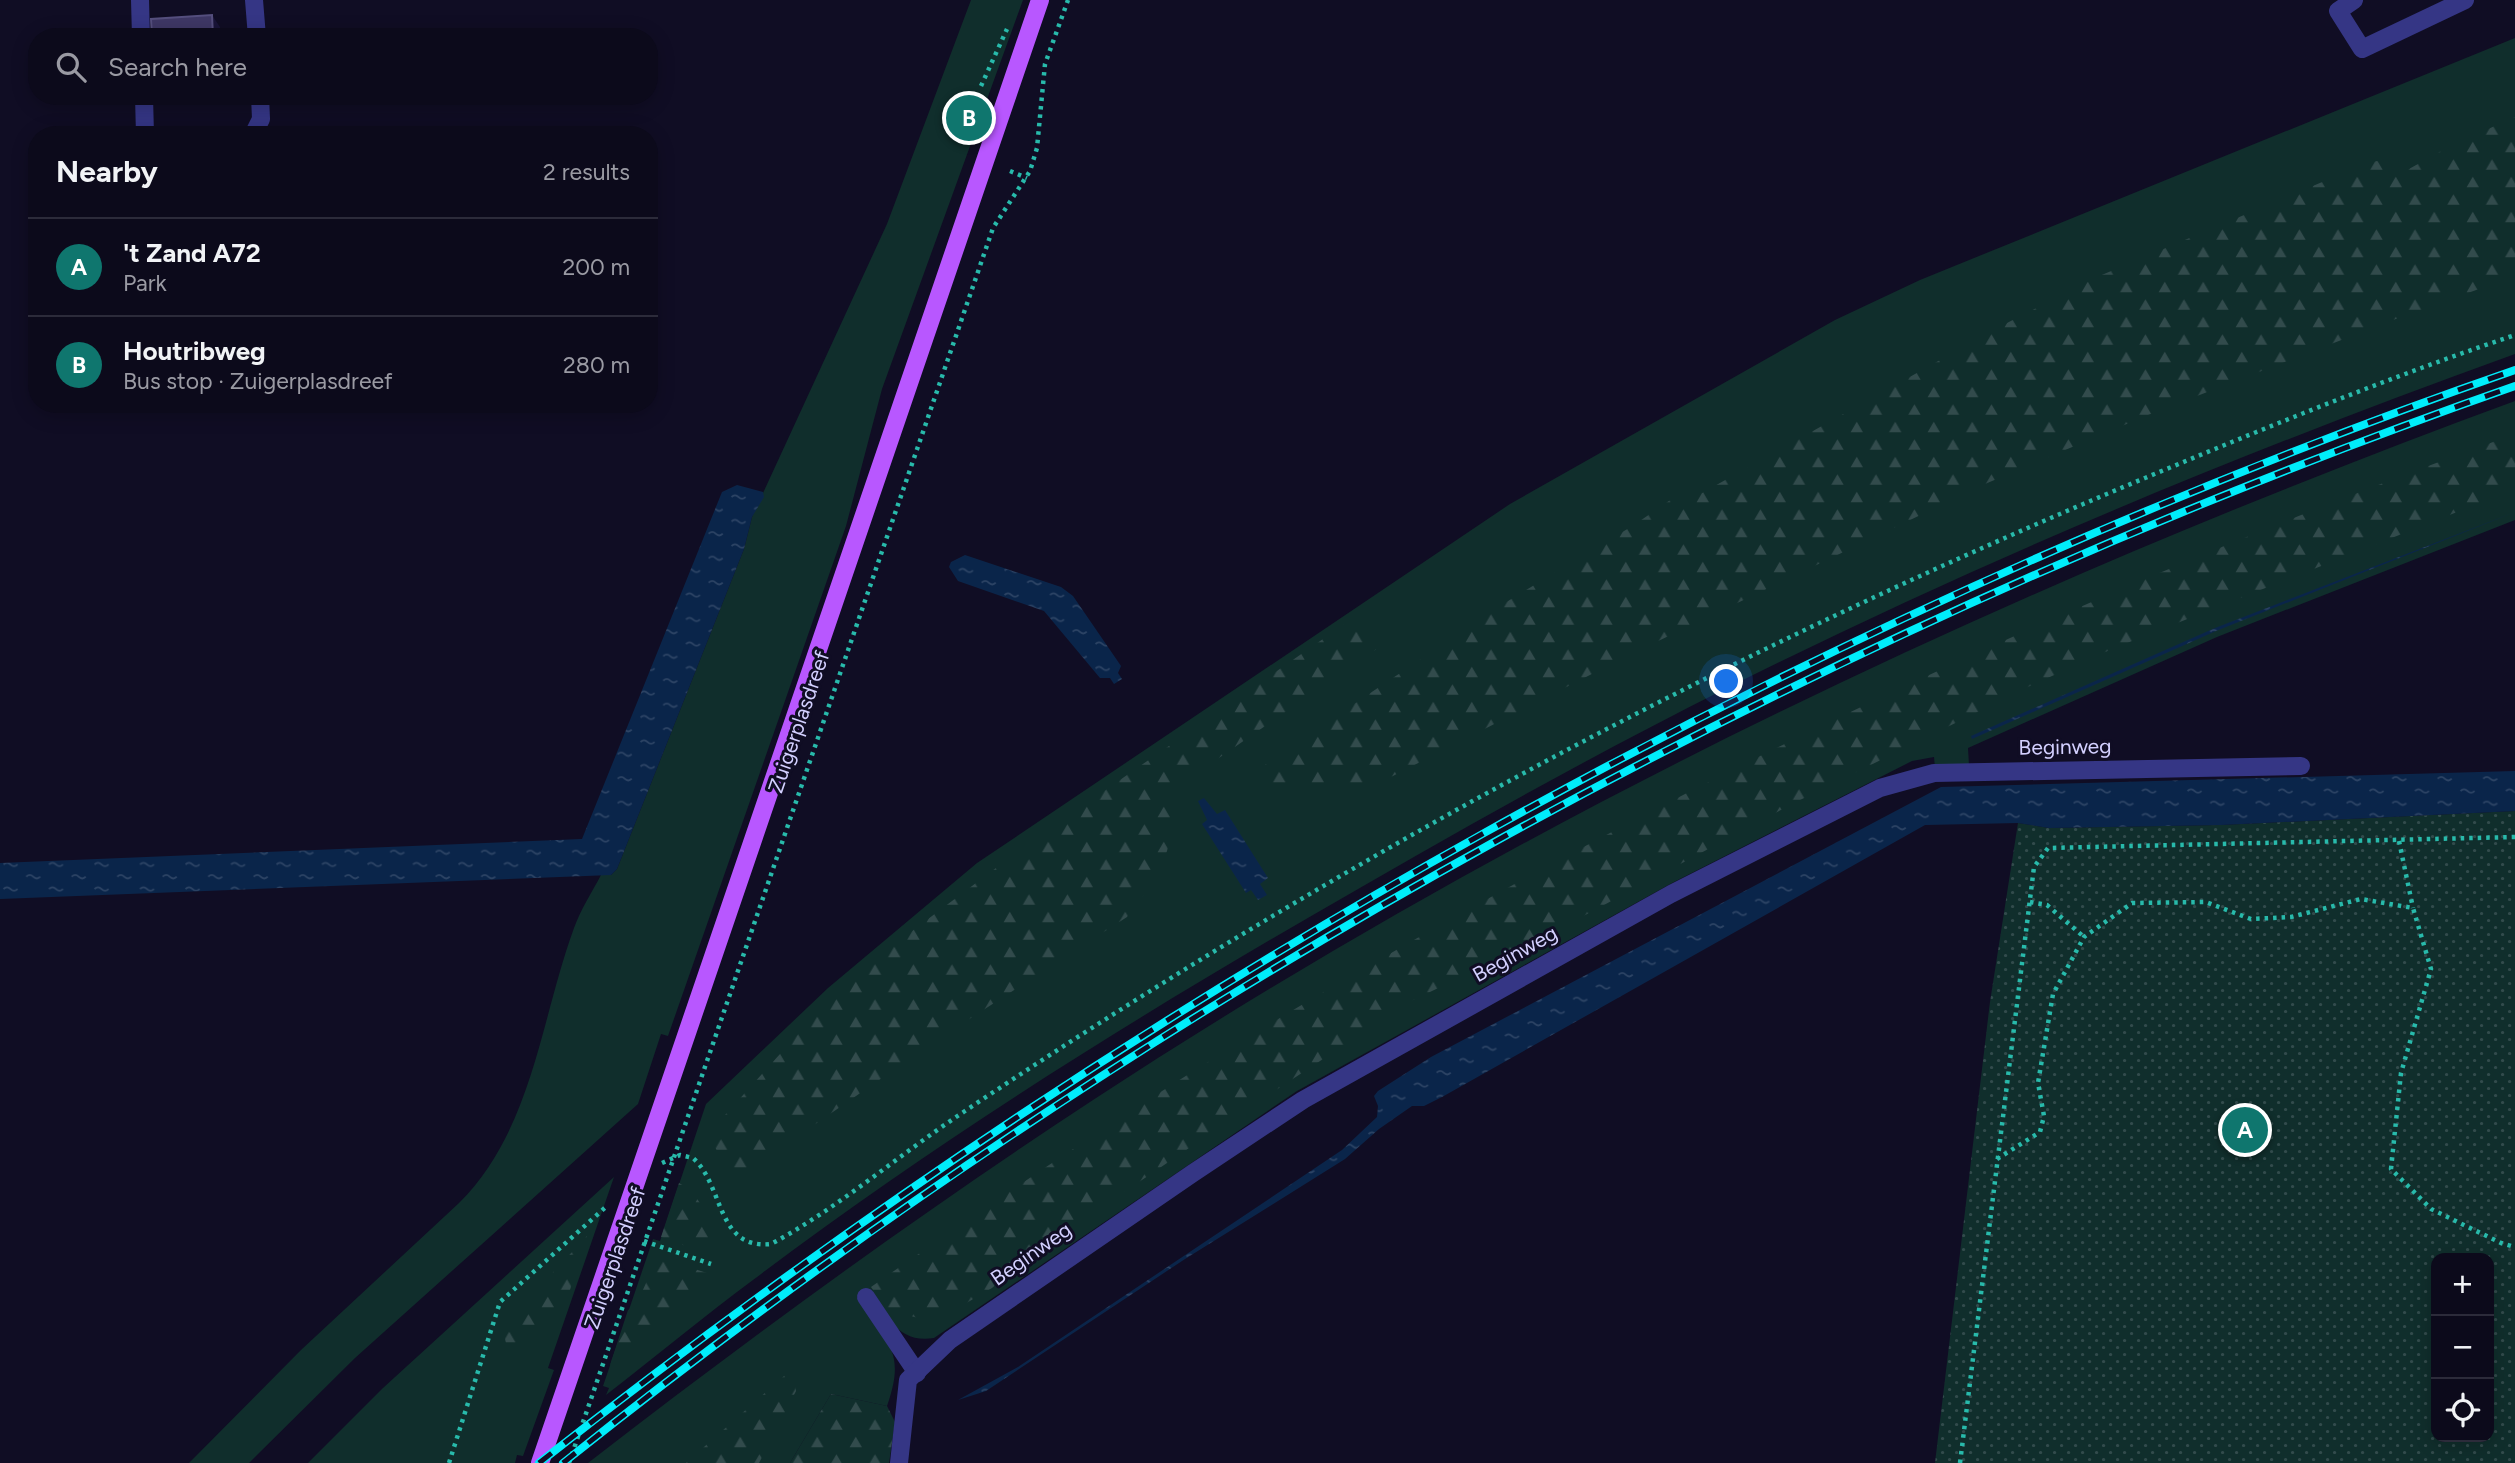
<!DOCTYPE html>
<meta charset="utf-8">
<style>
body{margin:0;font-family:Figtree,sans-serif;background:#1a1828;color:#f1f3f6}
.controls{position:absolute;right:21px;bottom:21px;display:grid;overflow:hidden;border-radius:14px;box-shadow:0 4px 18px #0003}
.controls button{width:63px;height:63px;display:grid;place-items:center;padding:0;border:0;border-bottom:2px solid #2c2b3a;background:#0c0a1b;color:#f1f3f6;font:35px sans-serif}
.you{position:absolute;left:1727px;top:682px;width:24px;height:24px;margin:-18px;border:5px solid #fff;border-radius:50%;background:#1a73e8;box-shadow:0 0 0 10px #1a73e833}
.badge{display:grid;place-items:center;width:46px;height:46px;border-radius:50%;background:#0f766e;color:#fff;font-size:23px;font-weight:700}
.pin{position:absolute;translate:-50% -50%;border:4px solid #fff;box-shadow:0 2px 7px #0006}
.list{margin:0;padding:0;list-style:none}
h2{display:flex;justify-content:space-between;align-items:center;height:91px;margin:0;padding:0 28px;font-size:30px}
h2 small{font-size:23px;font-weight:400;color:#9a9aa3}
.list li{display:grid;grid-template-columns:46px 1fr auto;gap:21px;align-items:center;box-sizing:border-box;height:98px;padding:0 28px;border-top:2px solid #2c2b3a}
.list b{display:block;font-size:26px;white-space:nowrap}
.list p{margin:0;font-size:23px;white-space:nowrap;color:#9a9aa3}
.list em{font-size:23px;font-style:normal;color:#9a9aa3}
.icon{flex:none;width:38px;height:38px;fill:none;stroke:currentColor;stroke-width:2;stroke-linecap:round;stroke-linejoin:round}
.map{position:relative;flex:none;width:2515px;height:1463px;overflow:hidden}
.search{position:absolute;background:#0c0a1b;box-shadow:0 4px 18px #0003;left:28px;top:28px;width:630px;height:77px;display:flex;align-items:center;gap:18px;box-sizing:border-box;padding:0 24px;border-radius:28px;color:#9a9aa3;font-size:26px}
.panel{position:absolute;background:#0c0a1b;box-shadow:0 4px 18px #0003;left:28px;top:126px;width:630px;height:287px;border-radius:28px}
.map>svg:first-child{display:block}
.grass{fill:#102e2c}
.forest{fill:url(#forest-firs)}
.park{fill:url(#park-dots);fill-rule:evenodd}
.water{fill:url(#water-ripples)}
.lines{fill:none;stroke-linecap:round;stroke-linejoin:round}
.path{stroke:#28baab;stroke-width:4.5;stroke-dasharray:3.5 5;stroke-linecap:butt}
.minor{stroke:#353685;stroke-width:18}
.major{stroke:#b857ff;stroke-width:18}
.rail-casing{stroke:#00edfb;stroke-width:8}
.rail{stroke:#100d24;stroke-width:5;stroke-dasharray:16;stroke-linecap:butt}
.wall{fill:#2c2553}
.shaded-wall{fill:#191438}
.building{fill:#3e3765;stroke:#554f7e;stroke-width:2}
.labels{text-anchor:middle;stroke-width:6;stroke-linejoin:round;paint-order:stroke}
.street-label{font-size:21px;fill:#d3d0ff;stroke:#100d24}
</style>
<div class="map">
<svg width="2515" height="1463" viewBox="0 0 2515 1463">
<defs>
<pattern id="forest-firs" width="22" height="20" patternUnits="userSpaceOnUse" patternTransform="scale(1.75)"><rect width="22" height="20" fill="#102e2c"/><path d="M5 1l3.5 6h-7zM16 11l3.5 6h-7z" fill="#324b4c"/></pattern>
<pattern id="park-dots" width="8" height="8" patternUnits="userSpaceOnUse" patternTransform="scale(1.75)"><rect width="8" height="8" fill="#102e2c"/><path d="M2 2h.1M6 6h.1" fill="none" stroke="#324b4c" stroke-width="1.8" stroke-linecap="round"/></pattern>
<pattern id="water-ripples" width="26" height="14" patternUnits="userSpaceOnUse" patternTransform="scale(1.75)"><rect width="26" height="14" fill="#0a254a"/><path d="M2 4q2-2 4 0t4 0M15 11q2-2 4 0t4 0" fill="none" stroke="#2d4465"/></pattern>
</defs>
<rect width="100%" height="100%" fill="#100d24"/>
<g class="grass">
<path d="M971 0H1023L882 389 846 526 668 1036 661 1034 638 1104 355 1358 249 1463H189L301 1350 459 1203C533 1129 540 1021 574 928 581 909 592 892 601 875H611L617 869 744 549 752 517 887 224Z"/>
<path d="M2515 38V354C2246 451 1982 560 1727 688 1587 758 1449 836 1313 915 1121 1026 930 1146 753 1280 703 1317 655 1357 606 1395L609 1388 603 1386 653 1239 660 1241 706 1104 828 988 977 863 1510 504 1835 320 1920 280Z"/>
<path d="M2515 401V520L2217 637 1968 748 1969 765 1935 768 1934 757 1912 761 1672 883 1297 1091 934 1338C898 1344 886 1315 868 1289L857 1297C886 1344 907 1349 887 1406L831 1394 790 1463H588C752 1336 919 1214 1093 1100 1535 810 2019 583 2515 401Z"/>
<polygon points="614,1177 548,1368 554,1370 523,1456 517,1455 515,1463 308,1463 383,1388"/>
</g>
<g class="forest">
<polygon points="2515,117 2515,276 2393,320 2148,415 1985,484 1627,656 1389,778 1351,786 1261,786 1255,780 1259,771 1270,760 1508,601 1634,525 1695,483 1702,493 2001,326 2097,277 2365,164 2377,161 2409,169 2450,146"/>
<path d="M2515 434V489L2112 649 2032 685 1792 804 1535 942 1411 1001 1226 1123 1024 1260 992 1288 946 1315 928 1321 887 1309 871 1287C1031 1175 1195 1065 1365 968 1732 756 2116 578 2515 434Z"/>
<path d="M1359 614 1381 646 1216 760 1207 770C1163 774 1178 822 1167 851 1158 875 1143 897 1127 917L937 1040 733 1181 708 1134 816 1014 896 943 1032 841Z"/>
<path d="M679 1183C704 1197 715 1229 713 1256L661 1237Z"/>
<polygon points="587,1236 562,1315 508,1351 502,1327"/>
<polygon points="658,1257 710,1274 716,1283 641,1346 610,1365 628,1310 636,1305"/>
<polygon points="792,1369 796,1391 759,1463 686,1463"/>
<polygon points="831,1394 887,1406 895,1422 889,1463 790,1463"/>
</g>
<path class="park" d="M2515 811V1463H1935L1990 1002 2018 823 2049 828 2221 825ZM2436 1258H2489V1437H2436Z"/>
<g class="water">
<polygon points="737,485 763,492 764,497 752,517 744,549 617,869 611,875 0,899 0,863 582,839 722,492"/>
<polygon points="2515,512 2216,631 1972,739 1971,736 2215,628"/>
<polygon points="965,555 1061,587 1073,596 1121,666 1118,673 1122,679 1114,684 1110,678 1100,678 1044,611 958,581 949,567 951,562"/>
<polygon points="2515,771 2515,811 2221,825 2049,828 2018,823 1925,825 1442,1097 1424,1106 1412,1106 1379,1129 1345,1159 1185,1259 986,1391 958,1400 1018,1367 1342,1150 1377,1117 1378,1106 1374,1096 1378,1091 1431,1057 1941,787"/>
<polygon points="1204,798 1217,814 1225,810 1268,878 1260,884 1267,895 1258,900 1251,890 1246,893 1202,824 1207,820 1198,801"/>
</g>
<g class="lines">
<g class="path">
<polyline points="981,86 1007,29"/>
<polyline points="1010,171 1027,178"/>
<polyline points="2399,841 2413,908"/>
<polyline points="2030,902 2047,905 2084,937"/>
<polyline points="1997,1159 2040,1132 2044,1116 2038,1083 2053,994 2084,937 2132,903 2206,902 2251,919 2291,917 2361,899 2413,908 2431,969 2401,1073 2391,1169 2431,1209 2501,1243 2515,1247"/>
<path d="M662 1163 680 1155 693 1158C724 1185 716 1250 771 1244 835 1210 898 1156 959 1115 1077 1036 1197 960 1320 888 1585 732 1861 596 2145 478 2267 427 2390 377 2515 335"/>
<polyline points="644,1241 711,1264"/>
<polyline points="449,1463 500,1302 608,1205"/>
<polyline points="569,1463 993,228 1030,171 1037,148 1045,64 1068,0"/>
<polyline points="1960,1463 2034,867 2048,848 2515,837"/>
</g>
<g class="minor">
<polyline points="140,0 141,37"/>
<polyline points="254,0 257,37"/>
<polyline points="2354,0 2338,11 2362,49 2465,0"/>
<polyline points="144,96 145,135"/>
<polyline points="253,135 261,119 260,96"/>
<polyline points="866,1297 917,1373"/>
<polyline points="899,1463 908,1380 950,1340 1193,1173 1303,1100 1671,894 1880,788 1934,773 2301,766"/>
</g>
<polyline class="major" points="540,1463 1040,0"/>
<defs>
<g id="rail">
<path d="M539 1463C1133 996 1800 618 2515 370"/>
<path d="M563 1463C1142 1000 1815 630 2515 386"/>
</g>
</defs>
<use href="#rail" class="rail-casing"/>
<use href="#rail" class="rail"/>
</g>
<polygon class="wall" points="162,96 191,96 163,98"/>
<polygon class="shaded-wall" points="212,15 220,27 220,37 213,37"/>
<polygon class="building" points="212,15 213,37 152,37 151,19"/>
<g class="labels">
<g class="street-label">
<text transform="translate(799 722) rotate(-71)" y="7">Zuigerplasdreef</text>
<text transform="translate(2065 747) rotate(-1)" y="7">Beginweg</text>
<text transform="translate(1515 954) rotate(-29)" y="7">Beginweg</text>
<text transform="translate(1031 1254) rotate(-35)" y="7">Beginweg</text>
<text transform="translate(615 1258) rotate(-71)" y="7">Zuigerplasdreef</text>
</g>
</g>
</svg>
<div class="controls">
<button>+</button>
<button>−</button>
<button><svg class="icon" aria-label="locate" viewBox="0 0 24 24"><circle cx="12" cy="12" r="6"/><path d="M12 2v4M12 18v4M2 12h4M18 12h4"/></svg></button>
</div>
<div class="you"></div>
<div class="pin badge" style="left:2245px;top:1130px">A</div>
<div class="pin badge" style="left:969px;top:118px">B</div>
<div class="search"><svg class="icon" aria-label="search" viewBox="0 0 24 24"><circle cx="10" cy="10" r="6"/><path d="M15 15l6 6"/></svg>Search here</div>
<section class="panel">
<h2>Nearby<small>2 results</small></h2>
<ul class="list">
<li><span class="badge">A</span><div><b>'t Zand A72</b><p>Park</p></div><em>200 m</em></li>
<li><span class="badge">B</span><div><b>Houtribweg</b><p>Bus stop · Zuigerplasdreef</p></div><em>280 m</em></li>
</ul>
</section>
</div>
